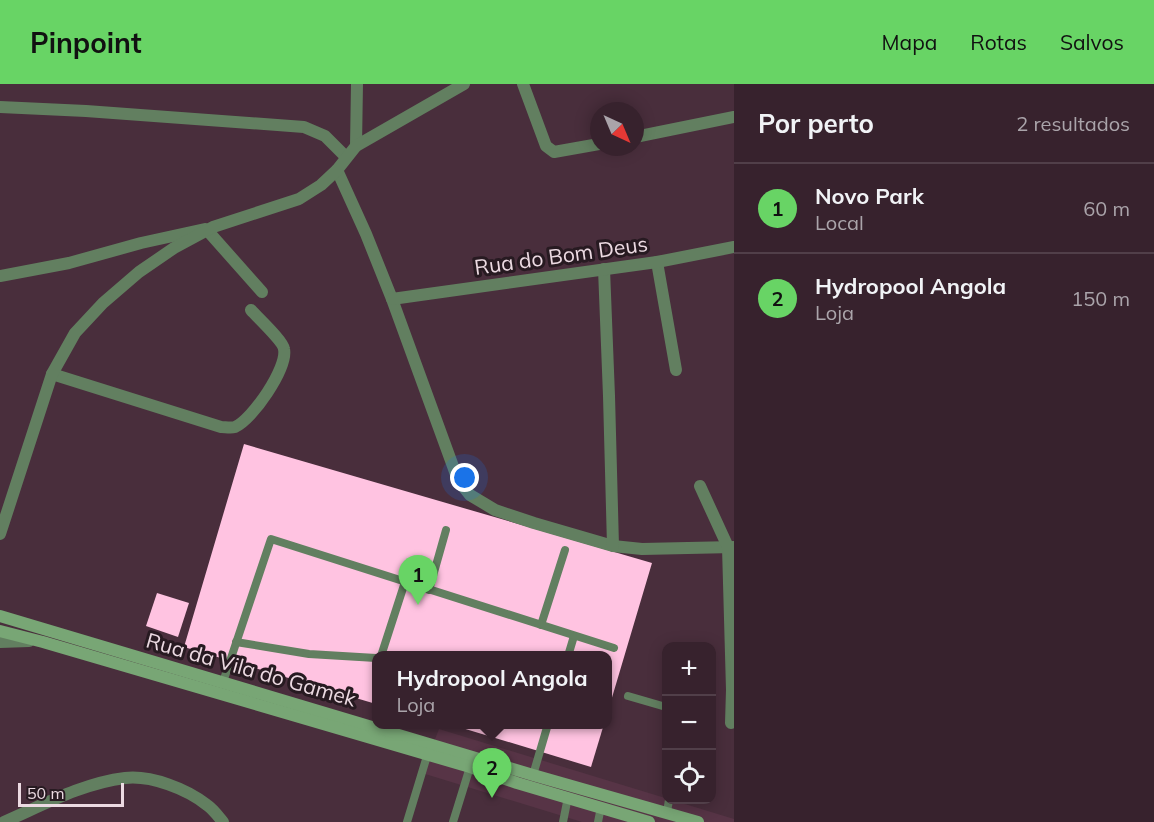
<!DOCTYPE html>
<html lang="pt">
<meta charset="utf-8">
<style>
body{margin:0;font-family:Mulish,sans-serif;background:#3e2a35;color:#f1f3f6}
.controls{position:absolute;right:18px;bottom:18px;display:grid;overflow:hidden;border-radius:12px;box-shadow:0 3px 15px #0003}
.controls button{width:54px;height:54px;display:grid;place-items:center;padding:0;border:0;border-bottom:2px solid #513f49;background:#37222d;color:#f1f3f6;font:30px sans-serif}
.compass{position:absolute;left:590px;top:18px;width:54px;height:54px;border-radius:50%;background:#37222d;box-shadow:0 3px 15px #0003;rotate:136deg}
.scale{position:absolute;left:18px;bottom:15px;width:106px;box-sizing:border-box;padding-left:6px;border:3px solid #ecdae2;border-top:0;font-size:16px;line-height:21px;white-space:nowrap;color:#ecdae2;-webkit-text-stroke:4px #271a21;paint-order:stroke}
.you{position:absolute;left:465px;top:394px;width:21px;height:21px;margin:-15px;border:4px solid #fff;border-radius:50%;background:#1a73e8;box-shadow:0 0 0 9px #1a73e833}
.badge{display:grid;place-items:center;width:39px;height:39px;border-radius:50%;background:#68d465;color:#111;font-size:20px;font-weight:700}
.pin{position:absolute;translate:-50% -50px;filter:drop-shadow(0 2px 3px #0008)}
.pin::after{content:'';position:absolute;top:32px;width:21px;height:18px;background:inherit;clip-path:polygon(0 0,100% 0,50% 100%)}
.popup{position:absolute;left:372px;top:567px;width:240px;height:78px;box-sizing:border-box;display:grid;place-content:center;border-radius:12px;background:#37222d;filter:drop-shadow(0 2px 4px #0005);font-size:20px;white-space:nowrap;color:#aaa4aa}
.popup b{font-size:22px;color:#f1f3f6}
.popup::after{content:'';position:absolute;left:50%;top:100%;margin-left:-12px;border:12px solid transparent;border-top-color:#37222d}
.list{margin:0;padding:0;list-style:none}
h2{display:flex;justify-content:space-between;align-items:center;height:78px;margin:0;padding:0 24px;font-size:26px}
h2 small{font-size:20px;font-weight:400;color:#aaa4aa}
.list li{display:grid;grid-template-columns:39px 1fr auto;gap:18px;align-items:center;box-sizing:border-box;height:90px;padding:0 24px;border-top:2px solid #513f49}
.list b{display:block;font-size:22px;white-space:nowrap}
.list p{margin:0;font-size:20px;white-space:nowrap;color:#aaa4aa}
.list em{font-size:20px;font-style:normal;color:#aaa4aa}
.icon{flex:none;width:33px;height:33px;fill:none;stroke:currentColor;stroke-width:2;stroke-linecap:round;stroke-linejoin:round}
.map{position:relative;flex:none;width:734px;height:738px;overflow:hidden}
header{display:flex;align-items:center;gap:36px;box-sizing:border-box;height:84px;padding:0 30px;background:#68d465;color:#111}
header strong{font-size:28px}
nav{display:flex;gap:33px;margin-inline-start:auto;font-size:21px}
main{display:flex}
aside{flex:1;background:#37222d}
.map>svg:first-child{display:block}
.built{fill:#573446}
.building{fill:#ffc3e1}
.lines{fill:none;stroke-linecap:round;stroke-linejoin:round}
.service{stroke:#627f60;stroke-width:8}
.minor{stroke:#627f60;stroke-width:12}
.tertiary{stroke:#627f60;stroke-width:12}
.secondary{stroke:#78a675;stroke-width:12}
.labels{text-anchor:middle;stroke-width:6;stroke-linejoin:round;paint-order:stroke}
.street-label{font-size:21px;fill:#ecdae2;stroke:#271a21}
</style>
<header>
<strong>Pinpoint</strong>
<nav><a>Mapa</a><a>Rotas</a><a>Salvos</a></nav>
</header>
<main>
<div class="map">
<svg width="734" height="738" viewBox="0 0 734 738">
<rect width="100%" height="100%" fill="#492e3c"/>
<polygon class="built" points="439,645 734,735 734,738 582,738 422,689"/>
<g class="building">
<polygon points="244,360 652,479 608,627 608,572 376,572 376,620 184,563"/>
<polygon points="157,509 189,519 178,553 146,542"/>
<polygon points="449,640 604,640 591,683"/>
</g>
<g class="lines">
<g class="service">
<polyline points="429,506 446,446"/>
<polyline points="541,541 565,466"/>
<polyline points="236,558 309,570 376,574"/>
<polyline points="381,572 405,498"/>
<polyline points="568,572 574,552"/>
<polyline points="223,598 271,455 614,564"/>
<polyline points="628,612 666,623"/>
<polyline points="533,691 548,640"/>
<polyline points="667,728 669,716"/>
<polyline points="407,738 427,672"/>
<polyline points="453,738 470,683"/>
<polyline points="563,738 568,713"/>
<polyline points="598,738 601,723"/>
</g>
<g class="minor">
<polyline points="523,0 546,62 554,68 599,60"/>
<polyline points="0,23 86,27 304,43 325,52 346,73"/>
<polyline points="635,53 734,33"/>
<polyline points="356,62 357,0"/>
<polyline points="337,86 366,150 392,215 458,396 470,411 495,426 534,439 613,462 642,465 734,463"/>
<polyline points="207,146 262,208"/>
<polyline points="657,178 676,286"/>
<polyline points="604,185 609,312 613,462"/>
<polyline points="0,192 69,179 141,159 205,145"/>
<polyline points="392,215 657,178 734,163"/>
<path d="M52 290 221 343C225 343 231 344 235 343 252 336 288 284 284 265 283 257 258 234 251 226"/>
<polyline points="700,402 728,463 732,606 731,639"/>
<polyline points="0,558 29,557"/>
<path d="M4 738C43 721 83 699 125 694 151 691 187 705 207 721 213 725 218 732 223 738"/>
</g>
<polyline class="tertiary" points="0,450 52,290 75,249 103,219 139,188 174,164 213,143 299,115 321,101 337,86 356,62 464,0"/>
<g class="secondary">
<polyline points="0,532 533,691 698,738"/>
<polyline points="0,547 43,558 470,683 517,699 649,738"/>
</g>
</g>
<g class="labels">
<g class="street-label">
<text transform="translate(561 172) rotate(-8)" y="7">Rua do Bom Deus</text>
<text transform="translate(251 586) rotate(16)" y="7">Rua da Vila do Gamek</text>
</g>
</g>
</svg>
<div class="controls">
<button>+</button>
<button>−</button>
<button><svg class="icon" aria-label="locate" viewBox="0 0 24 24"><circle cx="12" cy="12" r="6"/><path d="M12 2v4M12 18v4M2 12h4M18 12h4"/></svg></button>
</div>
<svg class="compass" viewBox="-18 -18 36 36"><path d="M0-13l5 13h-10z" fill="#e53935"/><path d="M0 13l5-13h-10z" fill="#aaa4aa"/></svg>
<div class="scale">50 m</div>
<div class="you"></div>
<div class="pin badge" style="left:418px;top:521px">1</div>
<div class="pin badge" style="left:492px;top:714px">2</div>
<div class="popup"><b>Hydropool Angola</b>Loja</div>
</div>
<aside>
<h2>Por perto<small>2 resultados</small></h2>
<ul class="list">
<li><span class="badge">1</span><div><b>Novo Park</b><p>Local</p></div><em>60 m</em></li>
<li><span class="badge">2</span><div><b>Hydropool Angola</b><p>Loja</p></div><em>150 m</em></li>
</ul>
</aside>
</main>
